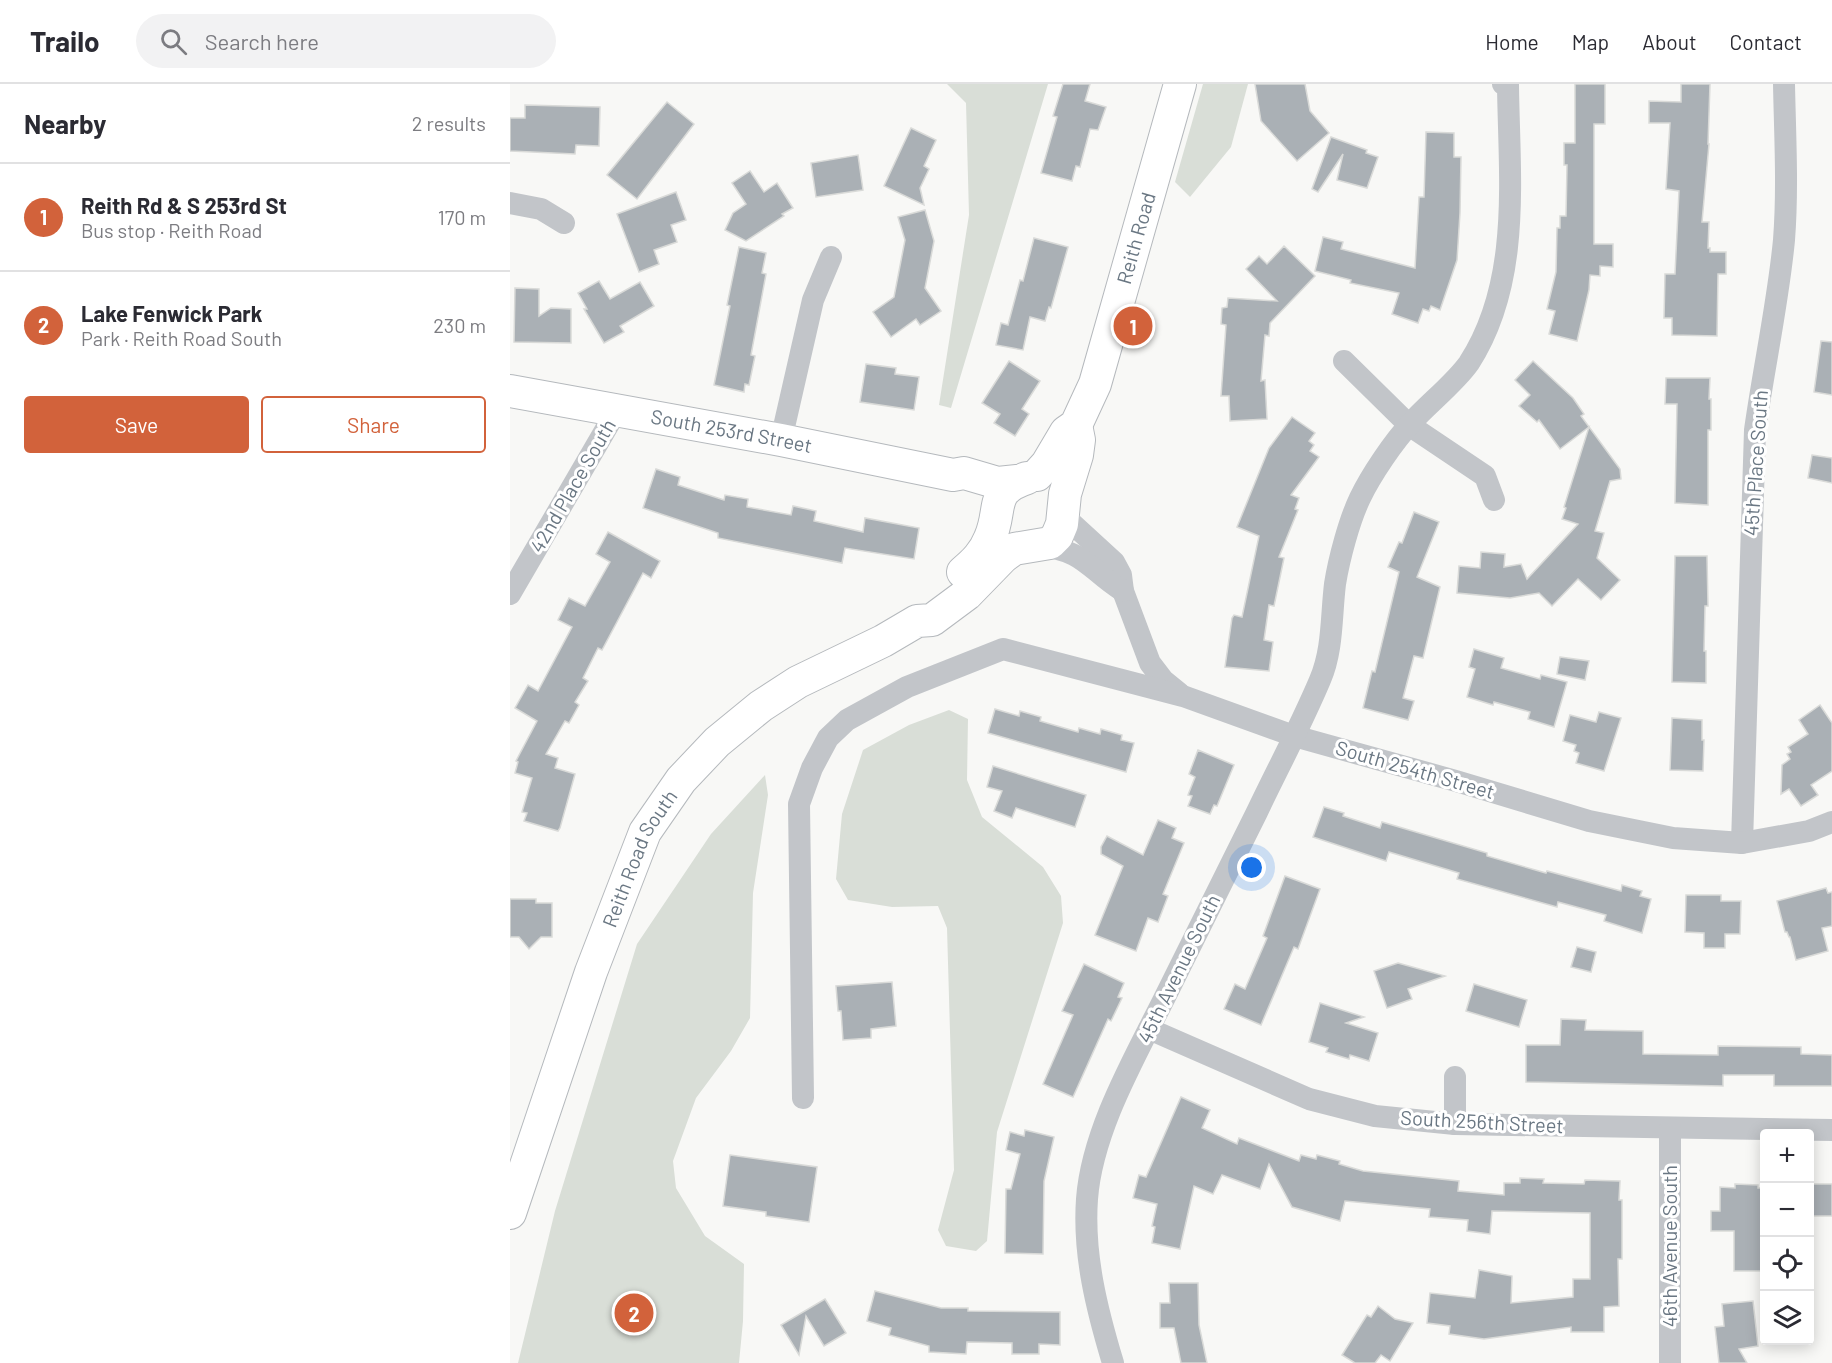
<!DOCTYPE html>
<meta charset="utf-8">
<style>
body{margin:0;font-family:Barlow,sans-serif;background:#f2f2f3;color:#2b2b33}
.controls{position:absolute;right:18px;bottom:18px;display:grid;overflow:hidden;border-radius:6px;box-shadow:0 3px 15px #0003}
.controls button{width:54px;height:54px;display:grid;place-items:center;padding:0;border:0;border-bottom:2px solid #e1e1e2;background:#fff;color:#2b2b33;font:30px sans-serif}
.you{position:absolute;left:742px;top:784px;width:21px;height:21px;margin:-15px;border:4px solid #fff;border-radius:50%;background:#1a73e8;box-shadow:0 0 0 9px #1a73e833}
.badge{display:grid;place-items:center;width:39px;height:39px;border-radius:50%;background:#d2623b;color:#fff;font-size:20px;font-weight:700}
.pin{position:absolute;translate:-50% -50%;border:3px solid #fff;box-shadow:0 2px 6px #0006}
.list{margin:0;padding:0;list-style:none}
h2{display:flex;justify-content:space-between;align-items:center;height:78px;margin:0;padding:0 24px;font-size:26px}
h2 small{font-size:20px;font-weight:400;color:#7c7c81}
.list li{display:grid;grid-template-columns:39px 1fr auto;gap:18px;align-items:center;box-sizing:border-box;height:108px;padding:0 24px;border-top:2px solid #e1e1e2}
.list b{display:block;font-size:22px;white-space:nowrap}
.list p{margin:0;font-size:20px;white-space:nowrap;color:#7c7c81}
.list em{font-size:20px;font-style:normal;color:#7c7c81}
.actions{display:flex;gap:12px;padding:18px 24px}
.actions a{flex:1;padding:14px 0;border:2px solid #d2623b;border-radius:6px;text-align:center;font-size:21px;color:#d2623b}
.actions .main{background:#d2623b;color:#fff}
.icon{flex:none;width:33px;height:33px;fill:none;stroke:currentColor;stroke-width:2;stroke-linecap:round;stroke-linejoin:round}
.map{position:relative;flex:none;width:1322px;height:1279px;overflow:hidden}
header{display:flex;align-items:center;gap:36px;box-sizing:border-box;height:84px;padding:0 30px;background:#fff;border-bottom:2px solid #e1e1e2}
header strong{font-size:28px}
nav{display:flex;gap:33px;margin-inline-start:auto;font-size:21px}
.search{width:420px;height:54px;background:#f2f2f3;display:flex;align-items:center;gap:15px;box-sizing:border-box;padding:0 21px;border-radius:33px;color:#7c7c81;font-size:22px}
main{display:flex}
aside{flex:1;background:#fff}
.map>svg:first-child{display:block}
.green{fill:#d9ded7}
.building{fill:#aab0b5;stroke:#d9dad8;stroke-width:1.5}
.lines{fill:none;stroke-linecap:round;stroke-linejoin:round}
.secondary-casing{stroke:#b5b9bd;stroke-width:34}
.street{stroke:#c2c5c9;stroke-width:22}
.secondary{stroke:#fff;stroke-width:32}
.labels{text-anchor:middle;stroke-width:6;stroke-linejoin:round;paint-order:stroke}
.street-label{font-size:20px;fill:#6a7783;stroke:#fff}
</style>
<header>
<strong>Trailo</strong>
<div class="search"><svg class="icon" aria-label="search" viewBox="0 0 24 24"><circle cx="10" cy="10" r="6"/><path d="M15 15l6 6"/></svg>Search here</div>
<nav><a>Home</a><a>Map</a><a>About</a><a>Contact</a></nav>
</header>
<main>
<aside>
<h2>Nearby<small>2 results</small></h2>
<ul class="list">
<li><span class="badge">1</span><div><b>Reith Rd &amp; S 253rd St</b><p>Bus stop · Reith Road</p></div><em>170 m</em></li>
<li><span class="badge">2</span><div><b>Lake Fenwick Park</b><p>Park · Reith Road South</p></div><em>230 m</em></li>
</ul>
<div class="actions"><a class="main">Save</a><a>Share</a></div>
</aside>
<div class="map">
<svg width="1322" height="1279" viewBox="0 0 1322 1279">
<rect width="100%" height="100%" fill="#f8f8f6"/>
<g class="green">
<polygon points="437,0 538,0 441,324 429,321 459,131 456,19"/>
<polygon points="693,0 738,0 721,63 680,113 665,98"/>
<polygon points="439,626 458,635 457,696 472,733 533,783 551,812 553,839 487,1048 477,1157 466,1167 436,1162 428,1146 444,1086 437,844 428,822 382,823 338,816 326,795 332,730 353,666 399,641"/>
<polygon points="255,691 258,711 243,809 240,934 221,967 186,1014 163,1077 166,1104 195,1152 234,1180 233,1237 229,1279 8,1279 45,1127 127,860 201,750"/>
</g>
<g class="building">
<polygon points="553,0 580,0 575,17 596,23 588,46 580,45 570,83 566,82 562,97 531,89 547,33 543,32"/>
<polygon points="745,0 795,0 800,27 819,49 787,77 751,37"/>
<polygon points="1065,0 1095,0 1095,40 1084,40 1084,160 1103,160 1103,183 1090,182 1090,192 1080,191 1079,206 1067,257 1039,250 1045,227 1037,225 1046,188 1047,144 1050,144 1050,132 1056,132 1057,81 1054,81 1054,59 1065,59"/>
<polygon points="1171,0 1200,0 1198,60 1199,60 1192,138 1199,138 1198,164 1200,164 1200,168 1216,168 1216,190 1208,190 1207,252 1162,251 1162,234 1154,234 1155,190 1165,190 1169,107 1156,105 1160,39 1139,39 1139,17 1171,18"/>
<polygon points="157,18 184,40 127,115 97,91"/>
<polygon points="15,21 90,23 89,62 66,61 65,70 0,67 0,34 15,34"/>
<polygon points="401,44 426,56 414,82 419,85 410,104 414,121 374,102"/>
<polygon points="916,48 944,49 944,73 951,73 950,129 947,176 930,226 921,222 919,227 913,225 908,239 882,230 889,209 840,199 841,196 805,187 813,153 833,158 831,165 905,184 909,113 914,113"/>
<polygon points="821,53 857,66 856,69 868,73 857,104 827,96 833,70 808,108 802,105"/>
<polygon points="348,71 353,106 306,113 301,79"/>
<polygon points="240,87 254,108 267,99 283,124 272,130 274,132 236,157 215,146 223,129 236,120 222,99"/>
<polygon points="166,108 176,136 161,141 167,158 144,166 149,180 129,188 107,130"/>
<polygon points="415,126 424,157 415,204 431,227 410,241 406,235 381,253 363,228 384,213 395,156 388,133"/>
<polygon points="524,154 558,163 541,224 539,223 535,237 520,233 513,266 486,261 491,239 498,241 510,196 513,197"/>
<polygon points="774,162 805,192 760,239 759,252 755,251 751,297 755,296 757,335 720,337 719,312 711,312 716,241 711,240 712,224 717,223 718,214 767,217 736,185 749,172 757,180"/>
<polygon points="229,163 256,169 252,189 256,190 241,271 245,272 239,301 235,300 234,308 204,301 220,222 217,221"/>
<polygon points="89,197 100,215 130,198 144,222 110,242 114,248 94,259 74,225 77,225 68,209"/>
<polygon points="5,204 29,205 29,232 41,224 61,225 61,259 4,258"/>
<polygon points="1311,257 1322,258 1322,311 1304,308"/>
<polygon points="499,277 530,297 512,325 519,330 505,352 484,339 490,330 472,319"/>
<polygon points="1023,277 1063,314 1074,330 1071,332 1110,385 1111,395 1100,397 1085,447 1094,449 1087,474 1110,496 1091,516 1068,495 1042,522 1029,509 1000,514 947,509 949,482 970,484 971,468 995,470 994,483 1011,480 1017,495 1068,440 1052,435 1056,424 1054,423 1079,343 1050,365 1029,336 1027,338 1009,322 1020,311 1005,296"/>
<polygon points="356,280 386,284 385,290 409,293 404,326 350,318"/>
<polygon points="1156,294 1200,294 1199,315 1201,315 1201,346 1198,346 1198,421 1165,419 1167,320 1155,320"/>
<polygon points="782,333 805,349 799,357 804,361 800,367 809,373 781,411 789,414 785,425 788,426 769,473 774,474 764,522 759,521 754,556 763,558 759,587 715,583 722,534 724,531 732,533 749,452 727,443 759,364"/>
<polygon points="1302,371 1322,374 1322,399 1298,394"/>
<polygon points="146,385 170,393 168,401 214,416 215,411 238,415 237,423 281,431 283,422 306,427 304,437 353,448 355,434 409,444 404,475 335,464 332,479 208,454 208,449 133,424"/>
<polygon points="904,428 929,438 907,493 930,503 913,574 904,572 893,614 904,617 898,636 853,624 862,587 865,588 889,488 878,483 889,458 892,459"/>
<polygon points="98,448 150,477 141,494 133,489 92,566 88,564 73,594 78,597 65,618 69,621 59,639 55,637 36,670 48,674 45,684 65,690 50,744 48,747 14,737 17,729 12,728 22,694 5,689 8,678 6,677 27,637 5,624 18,601 28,607 62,543 48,536 59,514 75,522 100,478 86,470"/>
<polygon points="1165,472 1197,472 1198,522 1195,522 1194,567 1196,567 1196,599 1162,598"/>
<polygon points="964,565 994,574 991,584 1030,595 1031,591 1057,598 1044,643 1018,635 1020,628 984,618 983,621 957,613 965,585 959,583"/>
<polygon points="1050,573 1079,577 1075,596 1047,590"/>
<polygon points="1310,621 1322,639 1322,687 1301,701 1308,711 1291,722 1279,705 1271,710 1272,681 1280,675 1277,670 1281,668 1278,663 1298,650 1289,636"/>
<polygon points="485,625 509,632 510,627 531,633 530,637 568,648 569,644 590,650 591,645 612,651 611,656 624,659 616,688 478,649"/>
<polygon points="1089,628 1111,634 1094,687 1066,679 1069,669 1064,667 1066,661 1053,657 1060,631 1086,638"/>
<polygon points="1162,634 1192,636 1192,656 1194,656 1193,687 1160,686"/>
<polygon points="688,666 724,681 707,722 704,721 700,730 678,722 682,712 678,711 685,693 679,690"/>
<polygon points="483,682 576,711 565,743 506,724 502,734 484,727 492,707 477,703"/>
<polygon points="814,723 834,729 833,732 870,744 872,738 977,769 977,772 1036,789 1037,787 1111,807 1112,801 1132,807 1130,812 1141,815 1132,849 1094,837 1096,831 1048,818 1047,823 947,795 949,789 879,768 876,777 803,753"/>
<polygon points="648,736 666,744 662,754 674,759 653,810 658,812 648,838 638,834 626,867 585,851 613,782 591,770 591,763 597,752 633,771"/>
<polygon points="775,792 810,805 788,865 784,863 751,941 714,925 725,900 735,905 757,854 753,852"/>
<polygon points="1316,804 1318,809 1322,808 1322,842 1312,844 1318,867 1286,876 1280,853 1279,853 1277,848 1275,848 1267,817"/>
<polygon points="1176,811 1211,811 1211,817 1231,817 1230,850 1215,850 1215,864 1194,864 1194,849 1175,848"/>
<polygon points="0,815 26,815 26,819 42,819 42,853 31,853 19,865 9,853 0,853"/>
<polygon points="1067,863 1086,868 1081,888 1061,883"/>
<polygon points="888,879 935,892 898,905 902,915 877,924 864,887"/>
<polygon points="574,880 614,899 608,913 612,914 601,937 598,935 563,1013 533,1000 563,931 552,927"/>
<polygon points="382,898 386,942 361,945 361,954 333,956 331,927 328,927 326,902"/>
<polygon points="964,900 1017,916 1009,943 956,927"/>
<polygon points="810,919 854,933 836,939 868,949 859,977 840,971 839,975 816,968 818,964 799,958"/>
<polygon points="1051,935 1076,936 1075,946 1133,947 1133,970 1208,971 1208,962 1291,963 1291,970 1322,971 1322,1002 1264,1002 1264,991 1213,991 1213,1002 1016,998 1016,961 1050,961"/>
<polygon points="671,1013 700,1026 692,1044 727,1060 729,1054 789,1077 791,1071 806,1075 807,1071 830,1077 829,1080 853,1087 949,1097 948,1107 994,1111 994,1099 1010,1099 1010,1094 1034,1095 1033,1099 1074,1100 1075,1096 1110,1097 1109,1116 1112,1116 1112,1175 1108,1175 1109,1222 1094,1223 1094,1248 1061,1248 1061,1243 974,1255 939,1250 940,1242 917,1239 920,1209 965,1214 969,1186 1002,1192 1001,1219 1063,1213 1063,1195 1080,1195 1080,1129 982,1127 980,1150 957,1147 958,1136 919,1133 920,1125 835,1117 830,1137 782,1123 759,1080 750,1105 712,1091 703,1110 684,1102 670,1165 642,1159 645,1143 642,1142 647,1120 623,1114 629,1091 636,1093"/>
<polygon points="515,1046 544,1053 534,1097 533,1170 495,1169 496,1105 501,1105 510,1070 496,1066 500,1048 514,1052"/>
<polygon points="220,1071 307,1083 299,1138 256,1132 256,1128 213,1122"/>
<polygon points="1225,1100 1248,1101 1248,1104 1254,1104 1254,1187 1224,1187 1224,1147 1201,1147 1201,1127 1210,1127 1210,1103 1225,1104"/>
<rect x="1299" y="1100" width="23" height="32"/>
<polygon points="659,1199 688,1199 689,1241 697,1279 671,1279 664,1244 650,1244 650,1219 660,1219"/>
<polygon points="365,1207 431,1224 458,1224 458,1227 550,1228 550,1261 529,1260 529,1270 502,1270 502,1259 457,1258 456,1270 419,1268 419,1262 379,1251 381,1244 357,1237"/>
<polygon points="315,1215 336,1249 314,1262 296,1232 289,1271 271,1241"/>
<polygon points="1243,1217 1248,1262 1229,1265 1237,1279 1209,1279 1205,1243 1214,1242 1212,1220"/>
<polygon points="868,1222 885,1235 903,1239 880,1277 871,1271 865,1279 845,1279 832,1271 857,1231 861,1233"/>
</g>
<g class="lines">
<defs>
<g id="secondary">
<path id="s1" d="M0 307 271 356 443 391 454 389 488 399 507 397"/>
<path id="s2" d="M527 391 537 380 556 348 566 341 585 300 670 0"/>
<path d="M453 488C465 478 474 469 480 454 493 425 478 407 517 394"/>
<path id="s3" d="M0 1129 81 888 135 748 171 696 207 658 251 622 288 598 373 557 407 537 422 536 457 510 493 473 504 465 540 459 547 452 552 440 555 410 567 371 569 356 566 341"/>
</g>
</defs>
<use href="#secondary" class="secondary-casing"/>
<g class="street">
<polyline points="0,119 31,125 54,139"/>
<polyline points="834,277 899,341 975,392 984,416"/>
<polyline points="271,356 303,216 321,173"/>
<polyline points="553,424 556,434 604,478 611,491 613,507 640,579 653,596 669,609"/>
<path d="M529 462C575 466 578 485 613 507"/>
<polyline points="0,510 107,326"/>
<path d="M1232 759 1245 346C1254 282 1268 219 1274 156 1278 104 1275 52 1274 0"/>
<polyline points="639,945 799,1015 865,1032 945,1040 1322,1046"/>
<polyline points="293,1014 289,720 302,684 318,654 337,636 397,603 493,565 673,612 784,652 946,697 1079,737 1163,754 1232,759 1299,747 1322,738"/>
<polyline points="945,1040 945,993"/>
<path d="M603 1279C587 1226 573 1171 577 1115 582 1047 624 975 654 915 685 853 716 790 747 728 768 684 791 641 810 596 823 566 821 533 825 500 829 475 839 437 850 414 861 391 884 357 901 339 918 320 945 299 959 279 1012 197 999 93 998 1L993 0"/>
<polyline points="1160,1279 1160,1045"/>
</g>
<use href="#secondary" class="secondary"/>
</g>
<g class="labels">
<g class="street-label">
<text dy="7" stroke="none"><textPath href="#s2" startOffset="261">Reith Road</textPath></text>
<text dy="7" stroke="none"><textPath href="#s1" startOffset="225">South 253rd Street</textPath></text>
<text transform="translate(1246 379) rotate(-86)" y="7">45th Place South</text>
<text transform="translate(63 402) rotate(-60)" y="7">42nd Place South</text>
<text transform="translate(905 686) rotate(16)" y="7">South 254th Street</text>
<text dy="7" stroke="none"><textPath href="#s3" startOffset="378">Reith Road South</textPath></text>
<text transform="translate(669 885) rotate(-64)" y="7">45th Avenue South</text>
<text transform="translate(972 1038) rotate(3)" y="7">South 256th Street</text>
<text transform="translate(1160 1162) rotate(-90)" y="7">46th Avenue South</text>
</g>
</g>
</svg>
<div class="controls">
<button>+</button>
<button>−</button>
<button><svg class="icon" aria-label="locate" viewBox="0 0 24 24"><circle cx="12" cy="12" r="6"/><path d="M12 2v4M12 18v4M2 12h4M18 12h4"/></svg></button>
<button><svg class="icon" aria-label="layers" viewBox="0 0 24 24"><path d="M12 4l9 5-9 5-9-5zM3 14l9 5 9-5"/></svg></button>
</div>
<div class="you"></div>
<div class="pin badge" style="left:623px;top:242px">1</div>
<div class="pin badge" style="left:124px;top:1229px">2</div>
</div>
</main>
